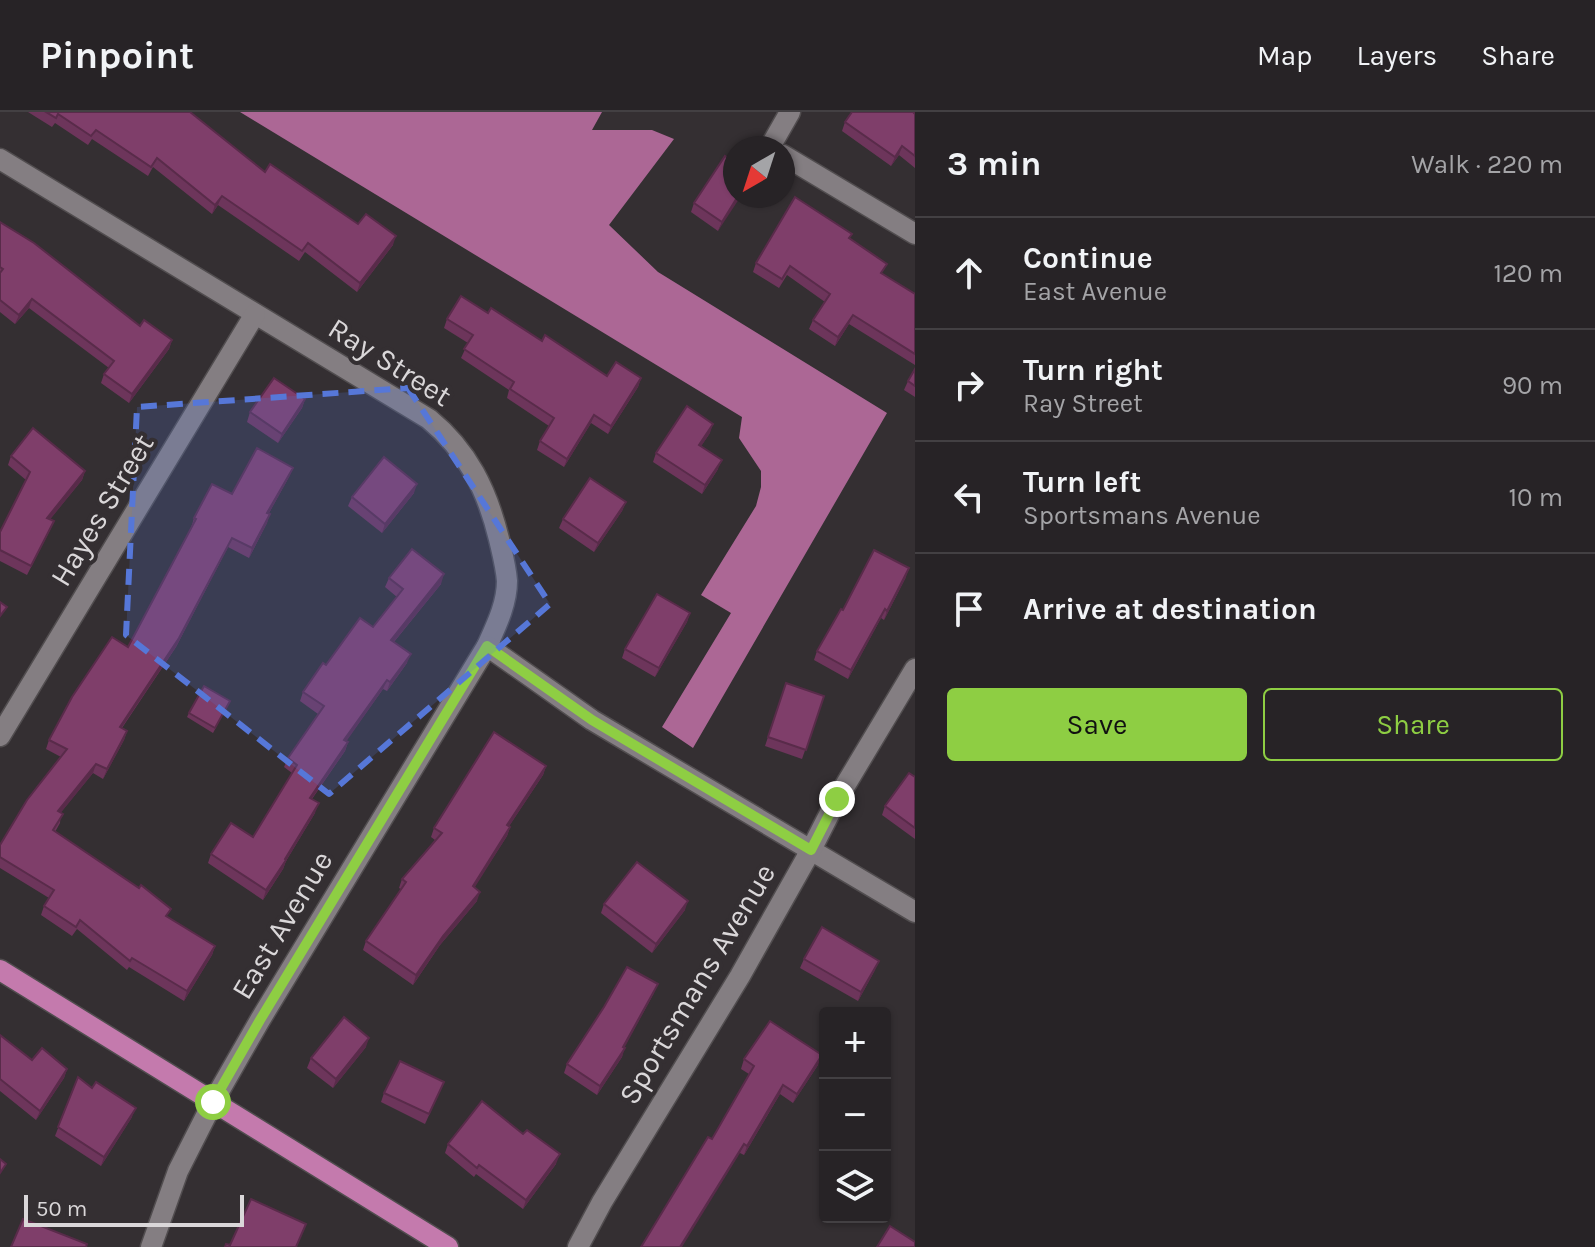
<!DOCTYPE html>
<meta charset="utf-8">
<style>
body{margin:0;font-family:Karla,sans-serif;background:#332f32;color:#f1f3f6}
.controls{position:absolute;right:24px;bottom:24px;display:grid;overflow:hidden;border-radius:8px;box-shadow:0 2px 6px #0004}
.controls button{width:72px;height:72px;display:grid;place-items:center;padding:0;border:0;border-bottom:2px solid #434043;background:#272326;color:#f1f3f6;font:40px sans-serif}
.compass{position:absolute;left:723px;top:24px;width:72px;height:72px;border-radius:50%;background:#272326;box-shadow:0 2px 6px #0004;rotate:219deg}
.scale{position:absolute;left:24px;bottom:20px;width:220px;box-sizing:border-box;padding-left:8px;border:4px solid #dad7d9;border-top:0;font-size:22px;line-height:28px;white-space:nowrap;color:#dad7d9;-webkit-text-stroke:6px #342f32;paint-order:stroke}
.stop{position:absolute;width:24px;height:24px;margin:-18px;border:6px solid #8ece43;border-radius:50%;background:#fff}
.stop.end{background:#8ece43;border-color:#fff;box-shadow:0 2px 8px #0008}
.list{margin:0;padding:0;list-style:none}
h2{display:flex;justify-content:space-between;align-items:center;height:104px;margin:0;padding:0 32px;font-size:34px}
h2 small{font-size:26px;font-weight:400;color:#a4a4a7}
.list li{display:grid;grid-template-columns:52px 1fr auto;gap:24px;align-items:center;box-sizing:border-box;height:112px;padding:0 32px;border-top:2px solid #434043}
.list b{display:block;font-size:30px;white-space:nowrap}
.list p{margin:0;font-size:26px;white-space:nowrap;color:#a4a4a7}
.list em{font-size:26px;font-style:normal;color:#a4a4a7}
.actions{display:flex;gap:16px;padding:24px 32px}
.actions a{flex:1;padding:18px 0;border:2px solid #8ece43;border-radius:8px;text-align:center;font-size:28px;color:#8ece43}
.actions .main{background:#8ece43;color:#111}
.icon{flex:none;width:44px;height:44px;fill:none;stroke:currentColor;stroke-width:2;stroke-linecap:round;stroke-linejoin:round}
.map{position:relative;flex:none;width:915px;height:1135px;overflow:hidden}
header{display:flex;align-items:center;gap:48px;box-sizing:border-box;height:112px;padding:0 40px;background:#272326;border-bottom:2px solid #434043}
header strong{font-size:38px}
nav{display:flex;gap:44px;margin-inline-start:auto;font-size:28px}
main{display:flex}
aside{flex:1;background:#272326}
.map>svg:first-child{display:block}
.water{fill:#ac6795}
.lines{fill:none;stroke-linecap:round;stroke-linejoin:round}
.minor-casing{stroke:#514d4f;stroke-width:23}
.major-casing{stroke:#514d4f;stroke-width:23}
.minor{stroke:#847e82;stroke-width:20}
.major{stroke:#c47aad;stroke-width:20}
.wall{fill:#6d355b}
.shaded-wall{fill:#592b4a}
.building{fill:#7f3e6a;stroke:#592b4a;stroke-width:2}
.route{stroke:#8ece43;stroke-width:10}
.marked{fill:#5677d8;fill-opacity:0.2;stroke:#5677d8;stroke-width:6;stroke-dasharray:16 10;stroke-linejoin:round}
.labels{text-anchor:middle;stroke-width:8;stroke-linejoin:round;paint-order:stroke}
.street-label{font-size:30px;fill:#dad7d9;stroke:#342f32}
</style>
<header>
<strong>Pinpoint</strong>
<nav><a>Map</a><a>Layers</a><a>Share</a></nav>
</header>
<main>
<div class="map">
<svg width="915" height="1135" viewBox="0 0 915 1135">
<rect width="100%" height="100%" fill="#342f32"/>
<polygon class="water" points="240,0 602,0 592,18 652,18 674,27 609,113 658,160 887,301 693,636 662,615 731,501 701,483 756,394 761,375 761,359 739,326 742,305"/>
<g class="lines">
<defs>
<g id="minor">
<polyline points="772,36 770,35 790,0"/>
<polyline points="783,43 915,122"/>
<path d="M0 47 429 307C468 339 487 378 499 427 502 440 506 455 507 469 507 492 496 514 487 534L260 908 213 990 178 1059 151 1135"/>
<polyline points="487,534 592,608 915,800"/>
<polyline points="0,624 255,202"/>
<polyline points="578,1135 602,1090 740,864 811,738 837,687 915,557"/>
</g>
<polyline id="major" points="0,858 448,1135"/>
</defs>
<use href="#minor" class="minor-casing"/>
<use href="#major" class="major-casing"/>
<use href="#minor" class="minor"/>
<use href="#major" class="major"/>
</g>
<g class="wall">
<polygon points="28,0 190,0 265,60 393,133 357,180 305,140 299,149 218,93 212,102 153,55 148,64 92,27 88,33 55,11 52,15"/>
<polygon points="914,1 915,56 899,43 891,54 842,19 845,10"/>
<polygon points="735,84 718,119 691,100 694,91"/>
<polygon points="0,110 140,214 172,228 169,237 129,291 101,271 104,262 109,256 29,196 15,212 0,200"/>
<polygon points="850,127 883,162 915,182 915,253 849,212 835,234 809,217 813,208 825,190 787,163 779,176 753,160 756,151"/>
<polygon points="488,201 607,264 641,266 638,275 608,322 591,311 564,355 537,338 540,329 549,314 507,286 509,278 461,246 468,231 444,216 447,207"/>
<polygon points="915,257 915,285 904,278 908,269"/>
<polygon points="305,287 302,296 278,331 247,310 250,300"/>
<polygon points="710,321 701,334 718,357 702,382 653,350 656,341"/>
<polygon points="11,344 85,359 82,368 50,407 54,409 50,418 27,463 0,449 0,420 26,368 8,353"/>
<polygon points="293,356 289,365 269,401 267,411 249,446 228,435 176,535 122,616 127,619 124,628 103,667 93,661 61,700 60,711 55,720 168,805 215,834 212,843 184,889 129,855 127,858 77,817 72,824 41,803 44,794 49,786 0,756 0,733 61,645 46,637 49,628 128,535 191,416 194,406 232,382"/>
<polygon points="414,381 382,421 348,394 352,385"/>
<polygon points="626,390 622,399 594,440 559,416 563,407"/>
<polygon points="906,465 884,508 881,506 848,567 814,548 817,539 843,498"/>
<polygon points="389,466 441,472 394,530 407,551 387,579 383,577 346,629 348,630 345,639 312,687 315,701 286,749 283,757 263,788 208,751 211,742 253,725 292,661 284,655 288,646 318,602 300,589 303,580 326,553 373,515 397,485 385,475"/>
<polygon points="690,501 687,510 655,565 622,546 625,537"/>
<polygon points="786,571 824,584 802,647 765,634"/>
<polygon points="230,589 213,621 187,605 189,601"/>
<polygon points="546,654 543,663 509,714 510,715 507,724 474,775 477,789 440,833 413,873 363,838 366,829 401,777 399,776 402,767 435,728 431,725 434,716"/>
<polygon points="915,665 915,727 882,703 885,694"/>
<polygon points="604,792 685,798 652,841 601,801"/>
<polygon points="804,847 875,858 858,889 800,856"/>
<polygon points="654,881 624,935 622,945 597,983 564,961 567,952"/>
<polygon points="0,923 32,948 67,957 64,966 36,1008 0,979"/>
<polygon points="366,935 333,976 307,956 311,946"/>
<polygon points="744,947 818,953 793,991 780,982 744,1043 712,1027 749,962 741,957"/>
<polygon points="78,965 132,1005 101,1054 55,1024"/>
<polygon points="444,970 425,1012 381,990 384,981"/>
<polygon points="448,1032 556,1052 523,1097 476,1062 474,1065 445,1041"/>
</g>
<g class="shaded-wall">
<polygon points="902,34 899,43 891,54 895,45"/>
<polygon points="222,84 218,93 212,102 215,93"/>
<polygon points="738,84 741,84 718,119 722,110"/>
<polygon points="396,124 393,133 357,180 360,171"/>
<polygon points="32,187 29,196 15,212 19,203"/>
<polygon points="853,203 849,212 835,234 838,225"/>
<polygon points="172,228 169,237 129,291 132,282"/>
<polygon points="641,266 638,275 608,322 611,314"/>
<polygon points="305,287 302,296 278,331 282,322"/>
<polygon points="594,303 591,311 564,355 567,347"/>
<polygon points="713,312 710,321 696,342 699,333"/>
<polygon points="722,348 718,357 702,382 705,373"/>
<polygon points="293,356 289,365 264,410 267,401"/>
<polygon points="85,359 82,368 44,415 47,406"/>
<polygon points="417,372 414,381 382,421 385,412"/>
<polygon points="626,390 622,399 594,440 598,431"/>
<polygon points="270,402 267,411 249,446 252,436"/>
<polygon points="232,426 228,435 176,535 116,624 120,615"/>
<polygon points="909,456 906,465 884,508 887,499"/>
<polygon points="444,462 441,472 388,537 391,528"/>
<polygon points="885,497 881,506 848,567 851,558"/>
<polygon points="690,501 687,510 655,565 659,556"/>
<polygon points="411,542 407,551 387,579 390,570"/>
<polygon points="387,568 383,577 341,637 344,628"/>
<polygon points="127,619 124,628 103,667 107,657"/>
<polygon points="348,630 345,639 306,695 310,686"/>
<polygon points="96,652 93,661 55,708 58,699"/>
<polygon points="546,654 543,663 504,722 507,713"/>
<polygon points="319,691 315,701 286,749 283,757 263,788 266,778"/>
<polygon points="510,715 507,724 470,783 473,774"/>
<polygon points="480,780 477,789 440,833 413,873 416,863 443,824"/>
<polygon points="688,789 685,798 652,841 656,832"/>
<polygon points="215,834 212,843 184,889 187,879"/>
<polygon points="879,849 875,858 858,889 861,880"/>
<polygon points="658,872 654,881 620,944 623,935"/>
<polygon points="369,926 366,935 333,976 336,967"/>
<polygon points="625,936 622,945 597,983 600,974"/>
<polygon points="822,943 818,953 793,991 797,982"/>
<polygon points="67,957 64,966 36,1008 40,999"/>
<polygon points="783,973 780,982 744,1043 747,1034"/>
<polygon points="136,996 132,1005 101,1054 104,1045"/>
<polygon points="744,1032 740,1041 682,1135 680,1135"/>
<polygon points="560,1042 556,1052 523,1097 526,1088"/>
</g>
<g class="building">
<polygon points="46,0 190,0 265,60 270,52 358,112 366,102 396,124 360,171 308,131 302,139 222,84 215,93 157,46 151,55 96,18 91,24 58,2 56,6"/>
<polygon points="852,0 913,0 915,2 915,44 902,34 895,45 845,10"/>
<polygon points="725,44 735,51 735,84 738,84 722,110 694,91"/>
<polygon points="795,85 852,122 849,126 887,152 881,161 915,182 915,242 853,203 838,225 813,208 830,182 790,154 782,167 756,151"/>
<polygon points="0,110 34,131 140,214 144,208 172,228 132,282 104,262 114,249 32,187 19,203 0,188 0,161 3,157 0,155"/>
<polygon points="461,184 488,201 491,196 542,229 545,223 607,264 616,250 641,266 611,314 594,303 567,347 540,329 554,306 510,277 514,270 464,237 473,223 447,207"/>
<polygon points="915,257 915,274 908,269"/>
<polygon points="274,266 305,287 282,322 250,300"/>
<polygon points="687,294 713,312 699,333 722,348 705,373 656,341"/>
<polygon points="33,316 85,359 47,406 54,409 31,454 0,438 0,420 30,360 11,344"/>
<polygon points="257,336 293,356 267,401 270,402 252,436 232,426 179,526 120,615 127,619 107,657 96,652 58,699 63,702 53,718 139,776 141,773 171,797 166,804 215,834 187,879 132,846 130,849 80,808 76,815 44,794 54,778 0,745 0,733 27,688 67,637 49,628 72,585 112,525 128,535 196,407 194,406 212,372 232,382"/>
<polygon points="384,345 417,372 385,412 352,385"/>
<polygon points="590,366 626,390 598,431 563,407"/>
<polygon points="412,437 444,462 391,528 411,542 390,570 387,568 344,628 348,630 310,686 319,691 285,747 286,748 266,778 211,742 231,711 253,725 297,653 288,646 324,594 303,580 323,551 326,553 360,506 373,515 403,477 389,466"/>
<polygon points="874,438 909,456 887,499 885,497 851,558 817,539 841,497 843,498"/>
<polygon points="657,482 690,501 659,556 625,537"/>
<polygon points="0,490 7,495 0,504"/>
<polygon points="786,571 824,584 806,638 768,625"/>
<polygon points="204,574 230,589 215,616 189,601"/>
<polygon points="494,620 546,654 507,713 510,715 473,774 480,780 443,824 416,863 366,829 406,770 402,767 442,721 434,716"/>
<polygon points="909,661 915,665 915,716 885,694"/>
<polygon points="637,750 688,789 656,832 604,792"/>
<polygon points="822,815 879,849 861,880 804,847"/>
<polygon points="627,855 658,872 623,935 625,936 600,974 567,952 604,895"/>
<polygon points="344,905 369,926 336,967 311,946"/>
<polygon points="770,909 822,943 797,982 783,973 747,1034 744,1032 680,1135 641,1135 708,1025 712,1027 754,954 744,947"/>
<polygon points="0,923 32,948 42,936 67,957 40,999 0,967"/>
<polygon points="400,949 444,970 429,1002 384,981"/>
<polygon points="78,965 92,976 96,970 136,996 104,1045 58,1015"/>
<polygon points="482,989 523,1022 527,1018 560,1042 526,1088 479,1053 477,1056 448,1032"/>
<polygon points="0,1047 6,1052 0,1061"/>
<polygon points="251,1087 306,1112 296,1135 225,1135 226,1132 230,1133"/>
<polygon points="23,1107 87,1132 86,1135 11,1135"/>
<polygon points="890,1114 915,1130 915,1135 877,1135"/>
</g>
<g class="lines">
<polyline class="route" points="213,990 260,908 487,534 592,608 811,738 837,687"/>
</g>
<path class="marked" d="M408 276 550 492 329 682 126 523 137 295Z"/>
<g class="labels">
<g class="street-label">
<text transform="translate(390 250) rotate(32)" y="10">Ray Street</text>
<text transform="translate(102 398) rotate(-59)" y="10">Hayes Street</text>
<text transform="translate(282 813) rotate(-59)" y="10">East Avenue</text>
<text transform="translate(697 872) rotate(-59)" y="10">Sportsmans Avenue</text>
</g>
</g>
</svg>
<div class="controls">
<button>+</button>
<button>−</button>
<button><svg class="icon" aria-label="layers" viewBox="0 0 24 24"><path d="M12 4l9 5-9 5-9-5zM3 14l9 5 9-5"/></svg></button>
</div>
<svg class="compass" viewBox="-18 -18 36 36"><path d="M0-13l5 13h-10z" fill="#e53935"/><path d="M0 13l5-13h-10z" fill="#a4a4a7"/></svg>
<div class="scale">50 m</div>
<div class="stop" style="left:213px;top:990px"></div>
<div class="stop end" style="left:837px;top:687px"></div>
</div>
<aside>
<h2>3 min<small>Walk · 220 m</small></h2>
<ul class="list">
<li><svg class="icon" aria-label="ahead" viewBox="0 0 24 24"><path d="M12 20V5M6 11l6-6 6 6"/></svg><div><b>Continue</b><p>East Avenue</p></div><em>120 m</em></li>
<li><svg class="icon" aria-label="right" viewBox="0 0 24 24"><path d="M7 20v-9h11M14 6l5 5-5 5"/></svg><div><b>Turn right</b><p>Ray Street</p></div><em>90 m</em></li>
<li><svg class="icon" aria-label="left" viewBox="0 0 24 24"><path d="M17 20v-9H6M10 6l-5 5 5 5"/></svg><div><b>Turn left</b><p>Sportsmans Avenue</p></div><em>10 m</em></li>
<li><svg class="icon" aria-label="arrive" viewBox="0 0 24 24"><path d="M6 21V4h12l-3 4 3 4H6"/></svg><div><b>Arrive at destination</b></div></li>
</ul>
<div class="actions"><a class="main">Save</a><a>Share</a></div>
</aside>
</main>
